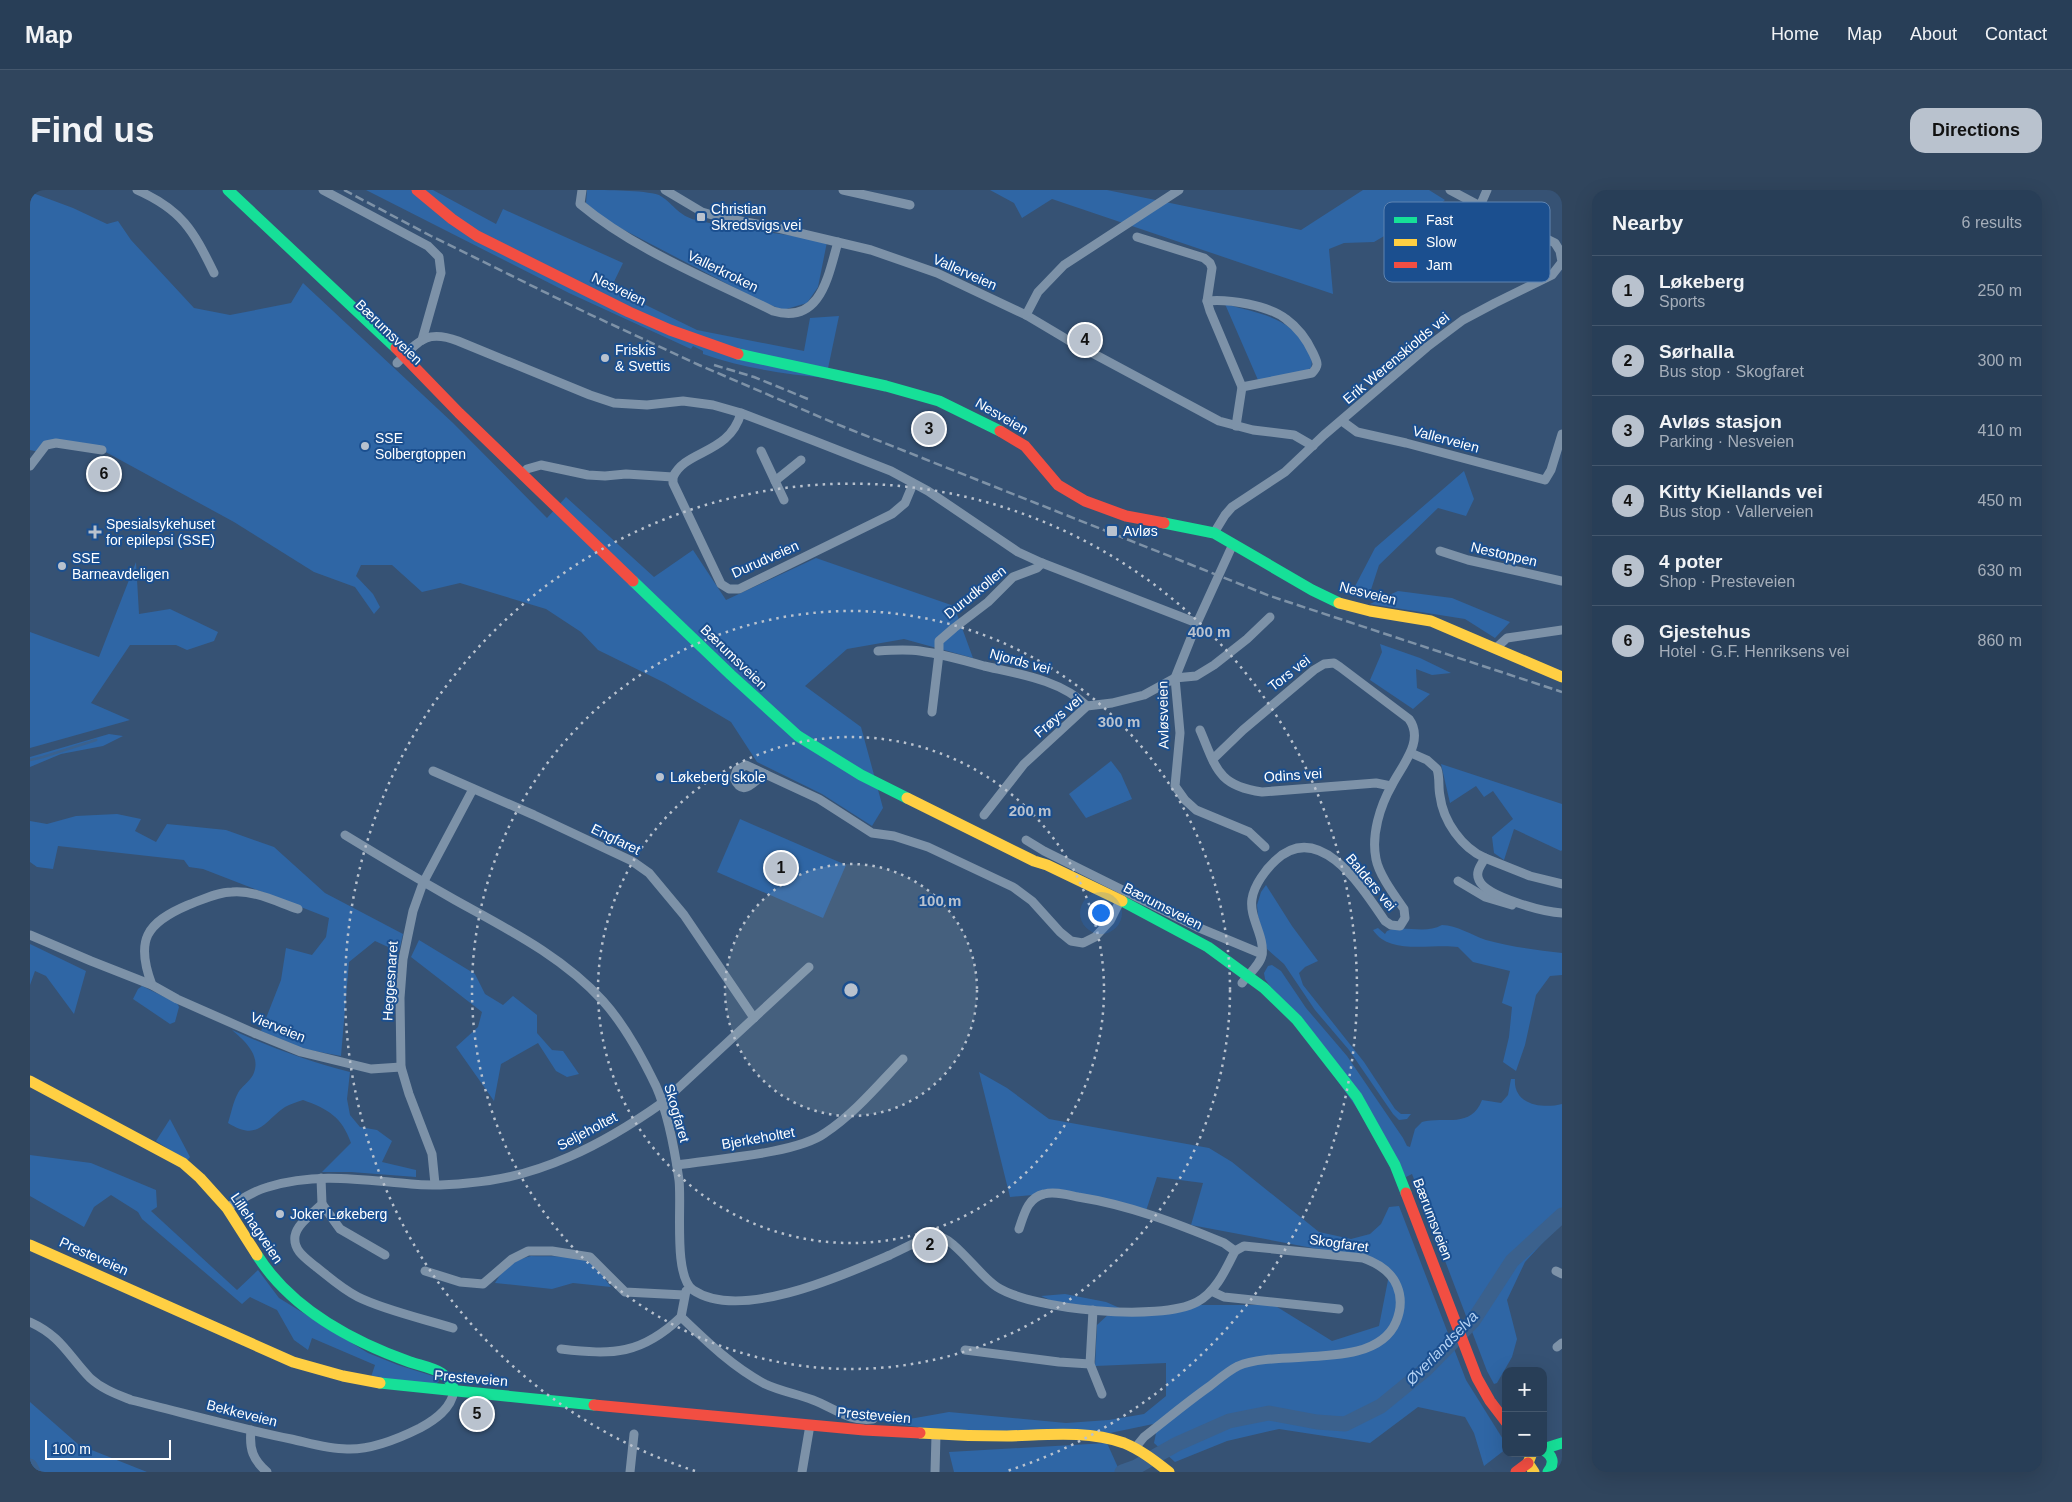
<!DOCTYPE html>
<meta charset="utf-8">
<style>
body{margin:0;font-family:Arial,sans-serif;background:#30455d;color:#f1f3f6}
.controls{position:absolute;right:15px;bottom:15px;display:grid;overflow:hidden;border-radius:10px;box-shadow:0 5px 20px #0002}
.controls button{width:45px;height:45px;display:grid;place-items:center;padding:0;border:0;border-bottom:1px solid #44576d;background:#283e57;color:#f1f3f6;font:25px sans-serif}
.scale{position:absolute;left:15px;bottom:12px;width:126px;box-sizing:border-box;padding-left:5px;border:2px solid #fff;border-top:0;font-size:14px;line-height:18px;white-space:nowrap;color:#fff;-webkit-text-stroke:4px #1b4f8f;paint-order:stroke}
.you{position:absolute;left:1070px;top:722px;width:18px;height:18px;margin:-12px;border:4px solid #fff;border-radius:50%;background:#1a73e8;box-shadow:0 0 0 8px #1a73e833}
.badge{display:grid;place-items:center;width:32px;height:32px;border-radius:50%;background:#b9c2ce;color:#111;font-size:16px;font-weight:700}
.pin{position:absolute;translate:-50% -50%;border:2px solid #fff;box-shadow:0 1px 5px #0006}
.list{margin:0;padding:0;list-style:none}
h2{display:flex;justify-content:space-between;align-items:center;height:65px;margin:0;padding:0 20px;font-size:21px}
h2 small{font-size:16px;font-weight:400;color:#a5aeba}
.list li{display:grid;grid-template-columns:32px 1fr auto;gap:15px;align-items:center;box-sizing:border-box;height:70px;padding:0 20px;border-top:1px solid #44576d}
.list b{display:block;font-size:19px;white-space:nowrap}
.list p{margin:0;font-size:16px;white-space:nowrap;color:#a5aeba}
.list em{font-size:16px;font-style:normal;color:#a5aeba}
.map{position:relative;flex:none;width:1532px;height:1282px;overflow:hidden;border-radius:15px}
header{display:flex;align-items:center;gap:30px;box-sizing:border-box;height:70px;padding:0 25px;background:#283e57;border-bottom:1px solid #44576d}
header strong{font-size:24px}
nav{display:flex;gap:28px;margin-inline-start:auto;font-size:18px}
.intro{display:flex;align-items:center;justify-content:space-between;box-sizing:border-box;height:120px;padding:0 30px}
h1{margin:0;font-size:35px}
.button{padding:12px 22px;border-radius:15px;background:#b9c2ce;color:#111;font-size:18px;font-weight:700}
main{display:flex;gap:30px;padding:0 30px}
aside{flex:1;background:#283e57;border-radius:15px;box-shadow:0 5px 20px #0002}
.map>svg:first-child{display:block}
.green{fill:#2f66a5}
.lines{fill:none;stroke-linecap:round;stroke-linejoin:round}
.stream{stroke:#3b618d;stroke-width:2.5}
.river{stroke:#3b618d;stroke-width:15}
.street{stroke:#7d92a8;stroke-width:9}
.fast{stroke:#16e098;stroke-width:11}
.slow{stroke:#ffcf43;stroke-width:11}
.jam{stroke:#f24e42;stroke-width:11}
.rail{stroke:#7e92a7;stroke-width:2.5;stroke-dasharray:9 4;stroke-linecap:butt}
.ring{fill:none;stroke:#b9c2ce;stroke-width:2.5;stroke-dasharray:2.5 5}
.poi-dot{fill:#b9c2ce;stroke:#1b4f8f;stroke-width:2}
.labels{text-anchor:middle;stroke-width:4;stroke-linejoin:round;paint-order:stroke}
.poi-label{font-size:14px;fill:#fff;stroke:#1b4f8f;text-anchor:start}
.street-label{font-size:14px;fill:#fff;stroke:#1b4f8f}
.water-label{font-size:15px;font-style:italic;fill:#b5d3f5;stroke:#1b4f8f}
.key{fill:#1b4f8f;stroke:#5f84b1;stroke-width:1}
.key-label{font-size:14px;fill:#fff}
.centre{fill:#b9c2ce;stroke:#1b4f8f;stroke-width:2.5}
.ring-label{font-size:15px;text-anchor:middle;font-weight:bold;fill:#b9c2ce;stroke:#1b4f8f;stroke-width:4;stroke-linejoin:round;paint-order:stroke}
</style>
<header>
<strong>Map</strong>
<nav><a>Home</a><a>Map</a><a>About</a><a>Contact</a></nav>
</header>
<div class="intro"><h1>Find us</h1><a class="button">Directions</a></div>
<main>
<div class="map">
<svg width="1532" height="1282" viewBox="0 0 1532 1282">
<rect width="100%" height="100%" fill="#365274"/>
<g class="green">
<path d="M336 0H403L466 34 473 19 593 73 581 98 667 140 774 161 780 128 809 126 796 188C753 184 713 178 673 164V161L663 156 661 159 539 103Z"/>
<path d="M557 0C577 0 613 0 629 5 642 12 648 26 666 30 709 41 754 42 797 52L788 97 777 113 753 120 728 110 573 29 556 13Z"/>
<polygon points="960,0 1077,0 1271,40 1333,0 1399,0 1415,10 1396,26 1390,25 1344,52 1314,53 1299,59 1303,104 1022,9 992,28 984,13"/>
<polygon points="0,2 43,18 77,34 88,31 101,50 164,118 200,125 261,113 273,93 423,233 517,328 536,307 624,387 663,360 696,410 786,368 924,416 943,468 874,449 817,459 775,496 831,537 853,618 842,636 792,604 727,572 701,532 635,493 568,460 551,442 516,419 430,393 392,402 362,375 331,375 326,386 343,404 350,417 344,424 325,397 284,382 204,332 72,260 16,255 9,262 0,260"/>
<path d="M1195 114C1227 123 1262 127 1277 159 1281 166 1283 170 1281 178L1275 181 1228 190Z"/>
<polygon points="1434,281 1444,309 1436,326 1408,318 1349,375 1338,409 1321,404 1345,358"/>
<polygon points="106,372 109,424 140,419 188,442 184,451 157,460 146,455 100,455 61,513 100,530 0,558 0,442 69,467"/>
<polygon points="1368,401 1422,408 1480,432 1465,448 1435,429 1340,414"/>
<polygon points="1350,454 1390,468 1421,483 1402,485 1386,479 1387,498 1400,504 1383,519 1340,490 1352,462"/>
<polygon points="79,544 93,546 73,556 31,564 0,577 0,567"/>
<polygon points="1081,571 1091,584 1102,609 1056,628 1039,604"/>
<polygon points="1411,574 1532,614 1532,660 1531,661 1484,639 1474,670 1464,663 1462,647 1483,629 1463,601 1454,607 1446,596 1420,613"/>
<polygon points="87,624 111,629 105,641 126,652 137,634 196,640 244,657 295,703 373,744 369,762 345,751 319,772 311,866 274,859 231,841 251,790 256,758 282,765 296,747 299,728 173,679 159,677 154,670 28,656 23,679 7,677 0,672 0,631 17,634 46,626"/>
<polygon points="710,629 816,675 793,728 687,682"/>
<polygon points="1236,695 1262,736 1288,771 1275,777 1269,783 1273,795 1334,872 1365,919 1371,924 1381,924 1377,929 1369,930 1363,924 1319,860 1285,820 1254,774 1237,759 1228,726 1227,715 1231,702"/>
<path d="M1412 735C1427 735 1441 745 1456 750 1481 757 1506 760 1532 763V785L1520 786 1506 805 1495 855 1486 881 1473 872 1479 847 1482 817 1472 813 1480 781 1443 772 1428 757C1402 753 1360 766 1343 740L1348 738 1355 744 1357 741C1373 734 1394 745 1412 735Z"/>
<polygon points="389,750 445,784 455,804 473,815 483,806 507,825 507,843 522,860 533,861 549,884 537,887 526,881 508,853 471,874 464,911 426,857 448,837 452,822 381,767"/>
<polygon points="0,754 56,781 44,824 16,786 5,781 0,795"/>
<path d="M1242 775 1251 781 1276 818 1317 866 1373 948 1377 956 1380 957 1385 939 1392 932C1415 926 1441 939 1452 910L1471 913 1478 905 1481 889H1485C1483 915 1513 919 1532 914V1032L1495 1072 1477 1110 1487 1149 1482 1167 1467 1193 1464 1194 1457 1181 1382 984 1376 987 1235 789 1234 783 1238 776Z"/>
<polygon points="112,796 147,813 149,817 145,832 140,834 103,809 108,799"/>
<path d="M202 840C240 857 279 872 320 882L317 909 320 925 330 937 347 940 362 951 352 972 386 980V987L321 982H292L321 953C312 927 298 919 273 910 267 912 260 914 255 917 233 932 229 952 198 933 201 924 203 912 208 903 211 897 219 892 223 885 232 866 215 851 202 840Z"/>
<polygon points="949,882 977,898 1019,929 1179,958 1202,972 1289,1042 1321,1049 1340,1044 1351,1034 1359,1017 1369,1016 1436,1190 1476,1254 1476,1259 1454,1276 1444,1243 1435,1227 1388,1217 1340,1253 1249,1239 1197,1251 1145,1272 1124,1253 1128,1233 1080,1243 917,1241 857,1233 919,1222 1036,1233 1079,1230 1114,1224 1136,1206 1136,1173 1065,1176 1067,1135 1081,1122 1160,1115 1244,1115 1302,1151 1349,1136 1359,1085 1346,1070 1161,1035 1173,993 1127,987 1116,1021 1014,1004 980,1007"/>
<polygon points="140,929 160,967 157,971 126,951"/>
<polygon points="0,965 61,973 126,1000 127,1017 121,1021 207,1100 228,1080 249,1108 338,1163 368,1175 406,1187 409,1191 405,1195 341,1187 345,1175 282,1148 278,1160 264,1150 247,1120 220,1107 212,1114 112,1029 108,1022 81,1005 64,1017 54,1037 0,1006"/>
<path d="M501 1066C521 1067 552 1063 567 1078 572 1083 576 1091 581 1097L543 1093 522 1099 465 1093C475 1076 483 1071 501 1066Z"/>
<polygon points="1035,1104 1076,1112 1092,1119 1027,1113 1011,1106"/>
<polygon points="0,1212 49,1255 117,1282 0,1282"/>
<polygon points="1077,1253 1090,1282 924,1282 919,1262"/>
</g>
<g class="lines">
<polyline class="stream" points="0,570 13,567 66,550"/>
<g class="river">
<polyline points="0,1276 3,1282"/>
<polyline points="1092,1282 1106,1277 1147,1254 1199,1231 1239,1223 1287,1232 1315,1234 1351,1216 1395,1180 1443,1131 1482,1071 1532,1025"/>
</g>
<g class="street">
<path d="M107 0C152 20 163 40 184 83"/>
<polyline points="293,0 398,56 409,67 411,83 392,150"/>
<path d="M552 0 550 14C605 60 679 89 743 121 791 135 798 86 808 52"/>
<polyline points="635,0 672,22 689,27 748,38 841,60 907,83 996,125 1038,150 1189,231 1223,240 1264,245 1283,256"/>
<polyline points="813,0 880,15"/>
<polyline points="1420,0 1450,16"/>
<polyline points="1107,47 1174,68 1180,73 1182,78 1177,111 1180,121 1212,197 1206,236"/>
<path d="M1177 111C1199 109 1238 115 1256 129 1267 137 1277 150 1283 163 1287 172 1290 175 1282 183L1212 197"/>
<polyline points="996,125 1008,102 1034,75 1149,0"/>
<path d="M367 173C389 151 396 139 428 151L560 205 584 213 617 215 653 211 683 215 711 223 782 250 861 281 898 301 988 362 1012 373 1167 433"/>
<path d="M711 223C699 265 656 259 643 287V293L691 394 699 399H709L862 324 875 313 883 294"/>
<polyline points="1312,231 1327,242 1376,253 1515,290 1521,280 1532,244"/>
<polyline points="731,261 754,310"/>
<polyline points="0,276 16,255 26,253 72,260"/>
<polyline points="497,279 511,275 558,285 575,286 596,284 643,287"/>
<polyline points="745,291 771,270"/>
<polyline points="1184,343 1195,325 1202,317 1255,282 1294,245 1397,157 1433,130 1465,113 1522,85 1532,72 1530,61 1525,53 1450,16 1457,0"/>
<polyline points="1203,354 1167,433 1145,488 1150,543 1145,596 1155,610 1166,620 1219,642 1235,657"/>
<polyline points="1410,361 1438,370 1532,391"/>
<polyline points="1466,458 1477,448 1532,440"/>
<path d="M848 461C862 460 876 459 890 461 912 464 933 470 954 476 989 484 1031 490 1057 516"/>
<polyline points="902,522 909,464 909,451 924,438 958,412 983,387 1007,378 1012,373"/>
<path d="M1170 540C1186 577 1187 596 1232 602L1346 593 1361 596"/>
<path d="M1381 563 1397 570 1407 579C1410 588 1408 597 1410 606 1413 631 1432 658 1455 668"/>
<path d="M1183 569 1213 540 1284 480 1294 474 1304 473 1310 477 1379 529C1395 551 1372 575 1362 595 1350 616 1341 645 1346 669 1349 685 1365 706 1374 719L1375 728 1370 736 1361 735 1355 731C1333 699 1290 629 1246 670 1236 679 1224 695 1222 709 1219 728 1235 746 1232 765 1230 775 1218 785 1212 793"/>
<path d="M716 575 735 584C724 590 713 609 704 588L707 580Z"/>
<polyline points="403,581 504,625 602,671 619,683 654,725 724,828"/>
<polyline points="735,584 789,609 842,643 864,646 898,657 983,697 1002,711 1030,742 1041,751 1053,753 1065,747 1080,731 1090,711"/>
<polyline points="954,625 994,574 1057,516 1082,513 1114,505 1145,488 1166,486 1184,475 1217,449 1240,427"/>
<path d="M315 645C351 667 388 689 425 710 477 739 532 766 573 811 593 833 613 869 626 896 637 921 645 962 649 990 652 1015 643 1086 663 1100 710 1132 814 1085 860 1065 875 1058 889 1050 904 1045 924 1046 948 1085 967 1097 1003 1120 1130 1132 1167 1112 1186 1102 1196 1079 1205 1061"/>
<polyline points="996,650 1014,661 1167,737 1232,764"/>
<polyline points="1428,691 1455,707 1482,715"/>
<path d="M1532 694 1500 686 1455 668C1451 675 1445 682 1449 690 1456 707 1514 722 1532 723"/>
<polyline points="0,745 61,771 122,795 147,809 224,843 271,862 341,879 371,877"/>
<path d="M122 795C105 750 116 733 158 715 172 710 187 702 202 702 224 700 247 712 268 719"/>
<path d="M647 975C684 969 766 964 795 943 825 923 848 895 873 869"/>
<path d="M291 988 292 1014C283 1023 267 1034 265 1046 263 1060 275 1068 285 1076 299 1087 312 1099 328 1107 354 1120 394 1129 423 1138"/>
<polyline points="405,994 402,964 379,904 371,877 370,808 373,769 383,721 393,693 443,599"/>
<polyline points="292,1014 310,1039 355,1065"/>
<path d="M197 1018C210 1010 223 1001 238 997 287 982 331 990 381 994 399 996 419 995 438 993 509 988 574 954 632 913L779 777"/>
<path d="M989 1039C994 1025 997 1008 1014 1004 1025 1001 1038 1005 1048 1007 1099 1015 1146 1033 1194 1053L1205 1061"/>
<polyline points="395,1081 430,1092 453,1094 482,1069 498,1061 522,1061 560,1067 595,1102 654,1105"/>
<polyline points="1526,1081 1532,1084"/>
<path d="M656 1101 651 1127C676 1151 704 1178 735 1194 750 1201 767 1204 783 1210 804 1218 819 1232 843 1229"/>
<polyline points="1181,1101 1194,1107 1309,1119"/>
<polyline points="1063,1120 1060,1174 1072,1204"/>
<path d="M0 1132C31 1146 38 1165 60 1188 72 1199 86 1204 101 1210 154 1223 207 1238 261 1249 279 1253 298 1259 317 1259 341 1260 368 1249 390 1238 405 1230 421 1219 424 1201"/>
<polyline points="1527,1157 1532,1153"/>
<path d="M531 1159C583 1165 611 1165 651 1127"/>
<polyline points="935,1160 1029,1172 1060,1174"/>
<path d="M221 1240C219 1259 223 1270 237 1282"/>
<path d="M1105 1258 1114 1247C1136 1230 1157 1212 1180 1196 1189 1189 1198 1181 1208 1176 1249 1158 1345 1182 1366 1132 1371 1120 1372 1108 1367 1096 1361 1081 1347 1073 1333 1068L1224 1057 1214 1056 1205 1061"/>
<polyline points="600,1282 604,1244"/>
<polyline points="772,1282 780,1235"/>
<polyline points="905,1282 906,1245"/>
</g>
<g class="fast">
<polyline points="198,0 366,158"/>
<polyline points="708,164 856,196 909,211 970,241"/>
<polyline points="1134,333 1184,343 1282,400 1309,413"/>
<polyline points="603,391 701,485 768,546 831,585 877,608"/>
<polyline points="1092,711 1178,757 1234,798 1267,830 1327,907 1365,975 1376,1003"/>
<path d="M227 1065C261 1119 321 1151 380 1172 398 1178 420 1180 424 1201"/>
<polyline points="350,1193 564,1215"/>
<polyline points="1513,1259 1532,1253"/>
<path d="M1513 1260C1523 1265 1525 1273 1518 1282"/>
</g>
<g class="slow">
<polyline points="1309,413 1340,421 1401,431 1532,487"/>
<polyline points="877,608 1004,671 1017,675 1092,711"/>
<polyline points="0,891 153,973 170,988 197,1018 227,1065"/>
<polyline points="0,1055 263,1172 313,1186 350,1193"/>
<path d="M890 1243C919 1245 948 1246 977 1246 1016 1245 1057 1240 1094 1253 1111 1260 1125 1271 1139 1282"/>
<polyline points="1502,1263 1498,1273 1504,1282"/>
</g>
<g class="jam">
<polyline points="387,0 422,29 447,46 599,122 640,140 708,164"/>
<polyline points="366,158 429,223 603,391"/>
<polyline points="970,241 995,256 1028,295 1055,311 1096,326 1134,333"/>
<polyline points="1376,1003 1447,1188 1460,1211 1476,1232"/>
<polyline points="564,1215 834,1240 890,1243"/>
<polyline points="1486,1282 1498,1273"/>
</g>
<g class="rail">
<polyline points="314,0 401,46 557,123 669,175 804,233 1240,406 1532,502"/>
<polyline points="684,175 724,187 778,209"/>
</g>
</g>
<circle cx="821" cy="800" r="126" fill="#b9c2ce" fill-opacity=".12"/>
<g class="ring">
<circle cx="821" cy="800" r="126"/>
<circle cx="821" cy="800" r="253"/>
<circle cx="821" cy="800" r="379"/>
<path d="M665 1281A506 506 0 1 1 977 1281"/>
</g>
<g class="poi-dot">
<rect x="666" y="22" width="10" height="10" rx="2.5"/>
<circle cx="575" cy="168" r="5"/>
<circle cx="335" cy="256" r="5"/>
<rect x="1076" y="335" width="12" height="12" rx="2.5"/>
<path d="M62.5 334.5h5v5h5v5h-5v5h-5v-5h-5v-5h5z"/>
<circle cx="32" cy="376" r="5"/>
<circle cx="630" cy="587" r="5"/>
<circle cx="250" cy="1024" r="5"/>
</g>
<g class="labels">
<g class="poi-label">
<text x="681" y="24">Christian<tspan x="681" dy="16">Skredsvigs vei</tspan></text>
<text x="585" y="165">Friskis<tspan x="585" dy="16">&amp; Svettis</tspan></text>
<text x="345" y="253">SSE<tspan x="345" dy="16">Solbergtoppen</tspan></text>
<text x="76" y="339">Spesialsykehuset<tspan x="76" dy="16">for epilepsi (SSE)</tspan></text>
<text x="1093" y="346">Avløs</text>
<text x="42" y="373">SSE<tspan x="42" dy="16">Barneavdeligen</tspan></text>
<text x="640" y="592">Løkeberg skole</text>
<text x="260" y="1029">Joker Løkeberg</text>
</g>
<g class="street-label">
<text transform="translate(693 81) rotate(26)" y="5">Vallerkroken</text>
<text transform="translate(935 82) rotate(24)" y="5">Vallerveien</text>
<text transform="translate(589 99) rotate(26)" y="5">Nesveien</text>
<text transform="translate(359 142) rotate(44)" y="5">Bærumsveien</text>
<text transform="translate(1366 168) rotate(-40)" y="5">Erik Werenskiolds vei</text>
<text transform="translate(972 226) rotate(30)" y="5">Nesveien</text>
<text transform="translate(1416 249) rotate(15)" y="5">Vallerveien</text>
<text transform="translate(1474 364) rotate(13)" y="5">Nestoppen</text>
<text transform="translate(735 369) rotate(-24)" y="5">Durudveien</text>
<text transform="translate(945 402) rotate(-39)" y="5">Durudkollen</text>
<text transform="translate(1338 403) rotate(14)" y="5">Nesveien</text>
<text transform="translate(704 467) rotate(44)" y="5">Bærumsveien</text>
<text transform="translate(990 471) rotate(15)" y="5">Njords vei</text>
<text transform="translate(1259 483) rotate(-38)" y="5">Tors vei</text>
<text transform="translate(1133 525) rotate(-91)" y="5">Avløsveien</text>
<text transform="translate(1028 526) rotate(-40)" y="5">Frøys vei</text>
<text transform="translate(1263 585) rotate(-4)" y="5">Odins vei</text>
<text transform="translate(586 649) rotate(26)" y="5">Engfaret</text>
<text transform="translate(1341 692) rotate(50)" y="5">Balders vei</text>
<text transform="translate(1133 716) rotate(27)" y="5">Bærumsveien</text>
<text transform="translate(360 791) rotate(-86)" y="5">Heggesnaret</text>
<text transform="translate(248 837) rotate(22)" y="5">Vierveien</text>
<text transform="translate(647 923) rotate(74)" y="5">Skogfaret</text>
<text transform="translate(557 941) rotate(-28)" y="5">Seljeholtet</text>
<text transform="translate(728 948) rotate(-10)" y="5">Bjerkeholtet</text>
<text transform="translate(1403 1029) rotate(69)" y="5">Bærumsveien</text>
<text transform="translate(227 1038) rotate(56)" y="5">Lillehagveien</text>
<text transform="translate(1309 1053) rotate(8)" y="5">Skogfaret</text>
<text transform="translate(64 1066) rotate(24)" y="5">Presteveien</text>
<text transform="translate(441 1188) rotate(5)" y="5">Presteveien</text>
<text transform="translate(212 1223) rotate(14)" y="5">Bekkeveien</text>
<text transform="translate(844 1225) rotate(5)" y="5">Presteveien</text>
</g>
<g class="water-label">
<text transform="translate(1412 1158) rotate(-46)" y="5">Øverlandselva</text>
</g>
</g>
<rect x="1354" y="12" width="166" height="80" rx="8" class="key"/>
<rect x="1364" y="27" width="23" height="6" fill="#16e098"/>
<rect x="1364" y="49" width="23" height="7" fill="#ffcf43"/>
<rect x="1364" y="72" width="23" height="6" fill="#f24e42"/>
<g class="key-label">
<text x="1396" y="35">Fast</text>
<text x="1396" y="57">Slow</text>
<text x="1396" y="80">Jam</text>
</g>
<circle cx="821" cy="800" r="8" class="centre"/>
<g class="ring-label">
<text x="1179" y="447">400 m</text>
<text x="1089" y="537">300 m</text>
<text x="1000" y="626">200 m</text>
<text x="910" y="716">100 m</text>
</g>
</svg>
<div class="controls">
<button>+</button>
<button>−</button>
</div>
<div class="scale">100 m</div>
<div class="you"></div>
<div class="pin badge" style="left:751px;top:678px">1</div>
<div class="pin badge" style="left:900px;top:1055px">2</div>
<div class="pin badge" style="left:899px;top:239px">3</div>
<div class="pin badge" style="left:1055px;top:150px">4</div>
<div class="pin badge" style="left:447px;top:1224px">5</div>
<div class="pin badge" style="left:74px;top:284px">6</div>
</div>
<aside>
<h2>Nearby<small>6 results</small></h2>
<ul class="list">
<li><span class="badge">1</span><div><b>Løkeberg</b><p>Sports</p></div><em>250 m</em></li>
<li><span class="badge">2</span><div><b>Sørhalla</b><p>Bus stop · Skogfaret</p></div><em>300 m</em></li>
<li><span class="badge">3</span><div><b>Avløs stasjon</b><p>Parking · Nesveien</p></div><em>410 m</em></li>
<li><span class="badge">4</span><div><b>Kitty Kiellands vei</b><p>Bus stop · Vallerveien</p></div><em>450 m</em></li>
<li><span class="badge">5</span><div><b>4 poter</b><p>Shop · Presteveien</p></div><em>630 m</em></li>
<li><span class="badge">6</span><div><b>Gjestehus</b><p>Hotel · G.F. Henriksens vei</p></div><em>860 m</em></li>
</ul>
</aside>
</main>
